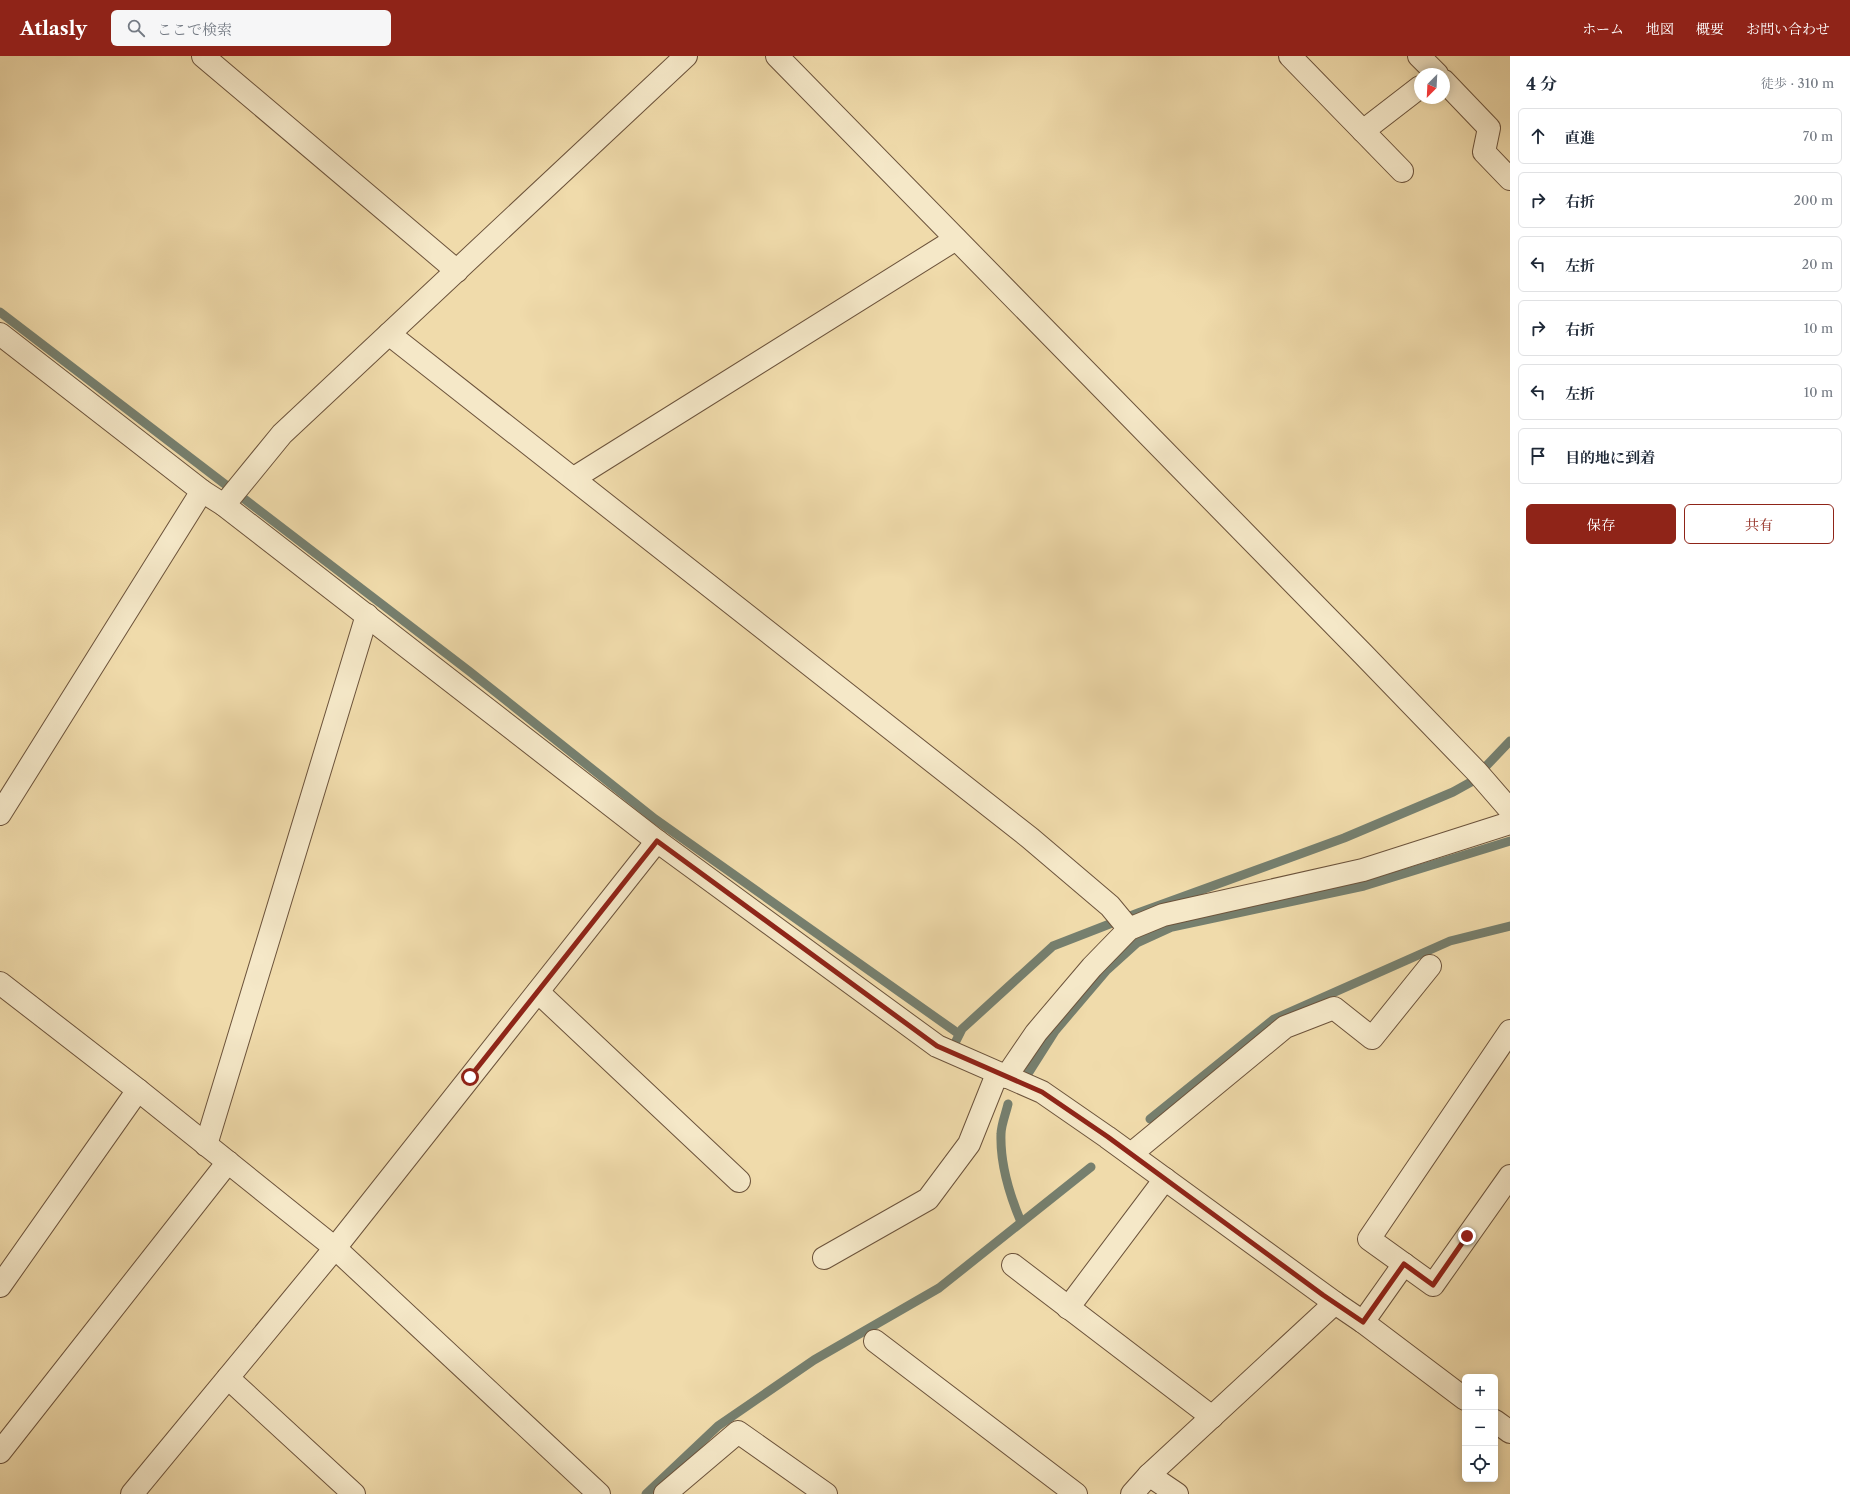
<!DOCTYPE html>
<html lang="ja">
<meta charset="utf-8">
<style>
body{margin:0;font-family:"Libre Caslon Text","Noto Serif JP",serif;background:#f6f6f7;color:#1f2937}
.controls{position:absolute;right:12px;bottom:12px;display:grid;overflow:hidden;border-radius:6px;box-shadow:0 2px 10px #0003}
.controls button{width:36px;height:36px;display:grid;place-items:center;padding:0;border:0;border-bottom:1px solid #e0e1e3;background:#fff;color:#1f2937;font:20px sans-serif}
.compass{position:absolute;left:1414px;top:12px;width:36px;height:36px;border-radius:50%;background:#fff;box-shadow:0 2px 10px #0003;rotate:204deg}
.stop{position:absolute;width:12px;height:12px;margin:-9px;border:3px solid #8f2418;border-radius:50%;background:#fff}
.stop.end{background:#8f2418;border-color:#fff;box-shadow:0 1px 4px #0008}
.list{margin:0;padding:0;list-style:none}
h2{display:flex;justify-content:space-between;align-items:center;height:52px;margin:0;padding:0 16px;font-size:17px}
h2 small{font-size:13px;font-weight:400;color:#747a83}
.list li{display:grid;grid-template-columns:26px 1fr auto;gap:12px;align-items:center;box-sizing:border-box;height:56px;margin:0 8px 8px;padding:0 8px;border:1px solid #e0e1e3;border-radius:6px}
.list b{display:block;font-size:15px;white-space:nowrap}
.list em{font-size:13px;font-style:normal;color:#747a83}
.actions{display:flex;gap:8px;padding:12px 16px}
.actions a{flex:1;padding:9px 0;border:1px solid #8f2418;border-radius:6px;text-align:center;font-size:14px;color:#8f2418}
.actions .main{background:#8f2418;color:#fff}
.icon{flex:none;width:22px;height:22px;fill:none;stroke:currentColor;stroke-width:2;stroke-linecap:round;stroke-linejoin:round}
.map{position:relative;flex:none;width:1510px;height:1438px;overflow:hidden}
header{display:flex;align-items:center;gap:24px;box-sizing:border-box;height:56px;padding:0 20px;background:#8f2418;color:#fff}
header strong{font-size:19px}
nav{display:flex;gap:22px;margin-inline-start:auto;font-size:14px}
.search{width:280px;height:36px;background:#f6f6f7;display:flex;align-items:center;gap:10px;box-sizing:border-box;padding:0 14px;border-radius:6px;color:#747a83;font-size:15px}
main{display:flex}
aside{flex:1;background:#fff}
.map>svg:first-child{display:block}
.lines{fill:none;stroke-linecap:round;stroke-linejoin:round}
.stream{stroke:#767f6e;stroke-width:9}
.minor-casing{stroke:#6c533b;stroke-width:24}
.minor{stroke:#f5e8c8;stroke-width:22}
.route{stroke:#8f2418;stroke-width:5}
</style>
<header>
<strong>Atlasly</strong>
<div class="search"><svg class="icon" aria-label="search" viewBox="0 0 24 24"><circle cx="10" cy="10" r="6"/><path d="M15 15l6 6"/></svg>ここで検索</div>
<nav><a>ホーム</a><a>地図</a><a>概要</a><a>お問い合わせ</a></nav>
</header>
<main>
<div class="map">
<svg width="1510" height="1438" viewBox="0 0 1510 1438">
<rect width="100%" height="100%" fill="#f0dbab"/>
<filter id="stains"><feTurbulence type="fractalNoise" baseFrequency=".005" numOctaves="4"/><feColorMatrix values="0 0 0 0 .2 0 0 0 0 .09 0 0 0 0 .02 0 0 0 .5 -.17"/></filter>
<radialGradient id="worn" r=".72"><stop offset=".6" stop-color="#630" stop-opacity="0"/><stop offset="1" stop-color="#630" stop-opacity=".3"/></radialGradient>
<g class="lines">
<g class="stream">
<polyline points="0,256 469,615 655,763 959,978"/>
<polyline points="956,985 962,973 1053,890 1138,857 1344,782 1453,736 1471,726 1510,685"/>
<polyline points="1029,1016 1055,975 1106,915 1137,887 1172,871 1364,830 1510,785"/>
<path d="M1008 1048C1006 1057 1001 1069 1001 1078 1000 1108 1010 1140 1021 1166"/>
<polyline points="1150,1063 1274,963 1450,885 1510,870"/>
<polyline points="646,1438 718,1370 814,1304 939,1232 1091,1111"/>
</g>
<defs>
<g id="minor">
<polyline points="203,0 457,215"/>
<polyline points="777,0 1363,598 1477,716 1510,754"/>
<polyline points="1290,0 1402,115"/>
<polyline points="1419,0 1437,18"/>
<polyline points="1444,25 1489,72 1484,96 1510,123"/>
<polyline points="1363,75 1420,31"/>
<polyline points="0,278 202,435 224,449 657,785 937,990 1042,1036 1107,1081 1335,1247 1363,1266 1465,1343"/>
<polyline points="389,278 1030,782 1110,850 1129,873"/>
<polyline points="574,422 956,183"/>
<polyline points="224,449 282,378 686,0"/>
<polyline points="0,758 202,435"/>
<polyline points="0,927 138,1034 335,1192 599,1438"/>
<polyline points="538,936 739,1125"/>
<polyline points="1510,975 1369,1183 1433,1229 1510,1120"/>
<polyline points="1006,1021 1036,977 1092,911 1129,873 1163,859 1363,814 1510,767"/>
<polyline points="206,1089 367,559"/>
<polyline points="1131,1098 1285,971 1334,952 1372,982 1430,910"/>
<polyline points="824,1202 928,1143 969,1088 997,1018"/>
<polyline points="1013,1209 1212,1361"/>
<polyline points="0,1230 138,1034"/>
<polyline points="1068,1252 1165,1123"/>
<polyline points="1363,1266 1404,1208"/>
<polyline points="875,1285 1076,1438"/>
<polyline points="228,1322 354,1438"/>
<polyline points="1495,1365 1510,1376"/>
<polyline points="0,1396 228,1106"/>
<polyline points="1149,1419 1177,1438"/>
<polyline points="132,1438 335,1192 657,785"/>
<polyline points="665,1438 738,1376 826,1438"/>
<polyline points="1132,1438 1149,1419 1335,1247"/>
</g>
</defs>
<use href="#minor" class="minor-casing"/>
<use href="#minor" class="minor"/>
</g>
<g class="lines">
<polyline class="route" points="470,1021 657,785 937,990 1042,1036 1108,1081 1323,1239 1363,1266 1404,1208 1433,1229 1467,1180"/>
</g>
<rect width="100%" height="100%" filter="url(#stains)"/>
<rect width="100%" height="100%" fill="url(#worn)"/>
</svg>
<div class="controls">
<button>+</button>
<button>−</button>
<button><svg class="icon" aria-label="locate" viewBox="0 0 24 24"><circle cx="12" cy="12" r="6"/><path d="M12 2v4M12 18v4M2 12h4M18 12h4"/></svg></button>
</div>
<svg class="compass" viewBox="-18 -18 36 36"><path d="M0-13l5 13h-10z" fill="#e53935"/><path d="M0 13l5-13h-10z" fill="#747a83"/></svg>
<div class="stop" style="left:470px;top:1021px"></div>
<div class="stop end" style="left:1467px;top:1180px"></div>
</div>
<aside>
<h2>4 分<small>徒歩 · 310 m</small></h2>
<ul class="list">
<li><svg class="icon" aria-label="ahead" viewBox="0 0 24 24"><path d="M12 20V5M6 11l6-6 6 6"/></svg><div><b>直進</b></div><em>70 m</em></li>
<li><svg class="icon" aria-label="right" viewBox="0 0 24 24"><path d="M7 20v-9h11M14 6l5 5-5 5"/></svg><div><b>右折</b></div><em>200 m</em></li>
<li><svg class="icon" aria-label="left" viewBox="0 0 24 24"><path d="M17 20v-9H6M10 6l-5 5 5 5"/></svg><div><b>左折</b></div><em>20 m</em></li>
<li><svg class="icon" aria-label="right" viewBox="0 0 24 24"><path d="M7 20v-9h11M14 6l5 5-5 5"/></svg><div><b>右折</b></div><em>10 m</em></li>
<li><svg class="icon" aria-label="left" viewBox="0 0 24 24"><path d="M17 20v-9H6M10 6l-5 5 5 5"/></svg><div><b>左折</b></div><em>10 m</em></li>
<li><svg class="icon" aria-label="arrive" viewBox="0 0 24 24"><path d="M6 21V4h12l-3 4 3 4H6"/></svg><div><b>目的地に到着</b></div></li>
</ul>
<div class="actions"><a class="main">保存</a><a>共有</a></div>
</aside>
</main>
